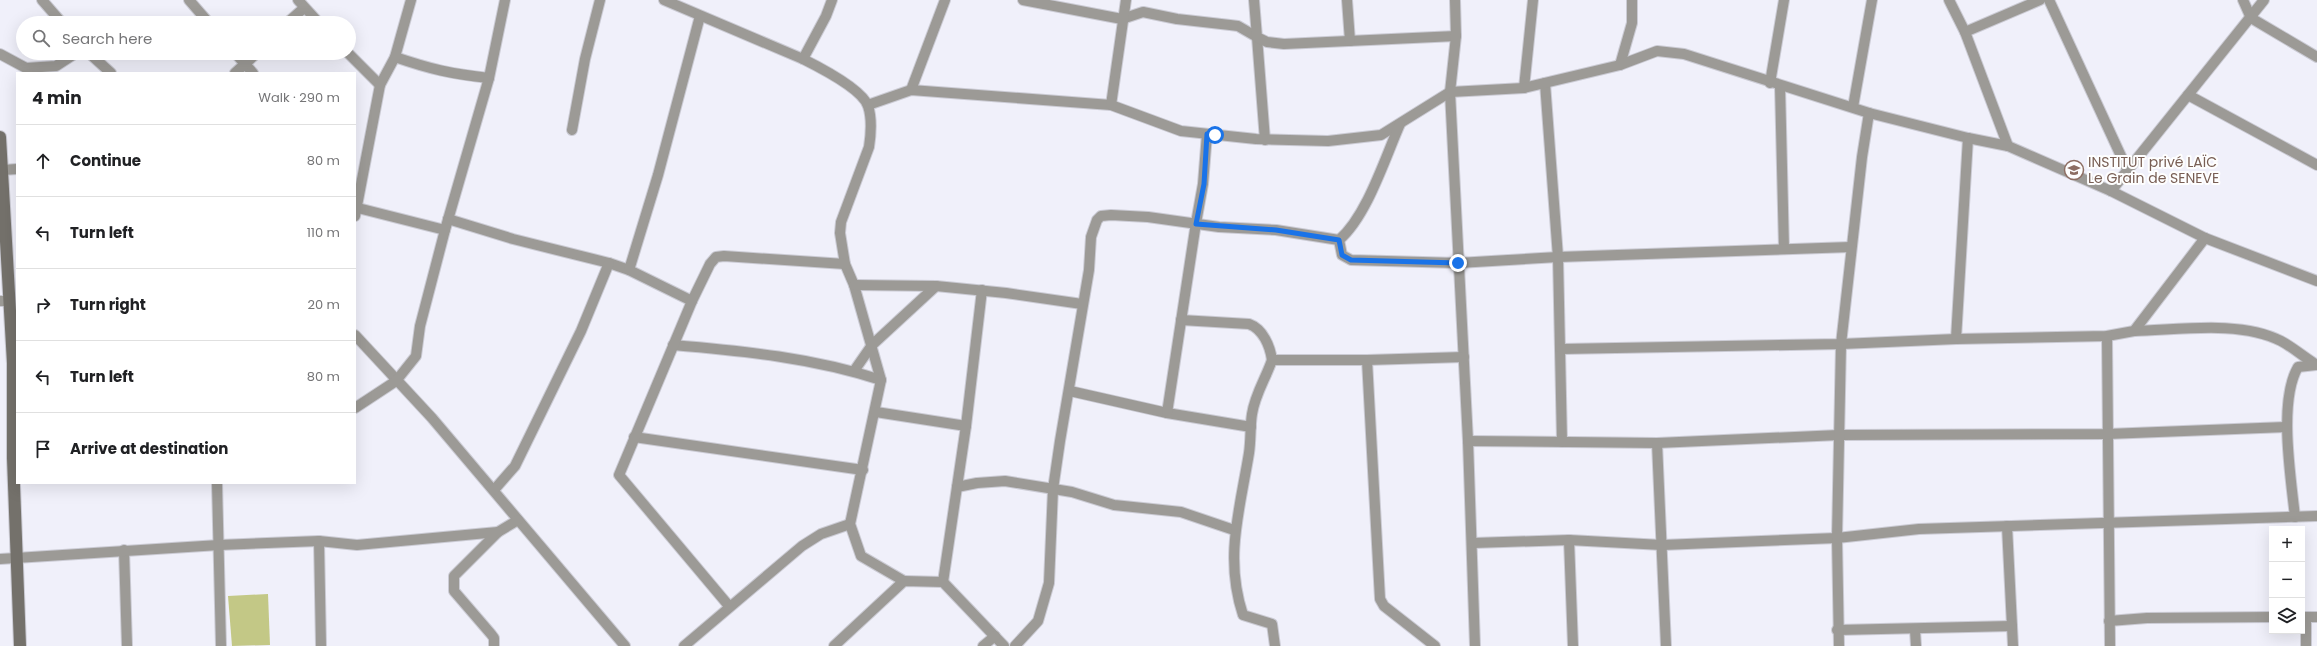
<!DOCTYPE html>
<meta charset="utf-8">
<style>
body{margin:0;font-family:Poppins,sans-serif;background:#f2f2f2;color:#202124}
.controls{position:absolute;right:12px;bottom:12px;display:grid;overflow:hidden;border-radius:0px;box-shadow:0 4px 16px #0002}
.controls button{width:36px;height:36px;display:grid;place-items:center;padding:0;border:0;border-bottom:1px solid #e0e0e0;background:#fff;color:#202124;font:20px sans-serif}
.stop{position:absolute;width:12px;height:12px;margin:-9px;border:3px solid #1a73e8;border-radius:50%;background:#fff}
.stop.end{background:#1a73e8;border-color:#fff;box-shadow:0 1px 4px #0008}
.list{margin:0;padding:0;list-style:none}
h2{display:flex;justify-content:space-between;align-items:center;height:52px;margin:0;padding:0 16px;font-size:17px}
h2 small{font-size:13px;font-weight:400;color:#757577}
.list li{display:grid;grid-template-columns:26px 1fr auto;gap:12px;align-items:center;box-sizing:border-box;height:72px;padding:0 16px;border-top:1px solid #e0e0e0}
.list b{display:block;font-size:15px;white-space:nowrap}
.list em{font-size:13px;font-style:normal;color:#757577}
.icon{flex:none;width:22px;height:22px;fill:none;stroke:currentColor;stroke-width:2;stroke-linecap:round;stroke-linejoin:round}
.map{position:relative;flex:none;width:2317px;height:646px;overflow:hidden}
.search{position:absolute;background:#fff;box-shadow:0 4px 16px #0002;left:16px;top:16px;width:340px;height:44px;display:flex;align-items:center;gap:10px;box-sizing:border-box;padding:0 14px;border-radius:22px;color:#757577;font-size:15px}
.panel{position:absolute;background:#fff;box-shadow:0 4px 16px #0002;left:16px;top:72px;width:340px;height:412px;border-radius:0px}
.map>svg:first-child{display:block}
.green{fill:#c3c886}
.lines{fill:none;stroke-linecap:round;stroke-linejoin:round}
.street-casing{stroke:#cbcbd4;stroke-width:12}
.secondary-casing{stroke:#cbcbd4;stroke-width:14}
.street{stroke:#9c9a96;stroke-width:10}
.secondary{stroke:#74716b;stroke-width:12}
.route{stroke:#1a73e8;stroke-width:5}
.labels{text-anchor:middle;stroke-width:4;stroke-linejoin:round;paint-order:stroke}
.education-label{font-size:14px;fill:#785e54;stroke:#fefefe;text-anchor:start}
</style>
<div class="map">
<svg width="2317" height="646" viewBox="0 0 2317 646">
<rect width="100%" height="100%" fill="#f0f0fa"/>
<polygon class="green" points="268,594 270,645 232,646 228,596"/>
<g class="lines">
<defs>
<g id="street">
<polyline points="42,0 62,23"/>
<polyline points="189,0 209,23"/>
<polyline points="298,0 319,23"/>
<polyline points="664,0 803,59"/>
<path d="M832 0 826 16 803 59C819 67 862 89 868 106 872 118 871 134 869 147L841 222 840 233 845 264 854 285 881 380 850 524 861 556 904 581"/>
<polyline points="1023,0 1122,19 1143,12 1177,19 1230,25 1238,26 1257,37 1265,140"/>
<polyline points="1254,0 1257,37 1267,42 1284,44 1456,36"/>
<polyline points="1347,0 1350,41"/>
<polyline points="1455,0 1456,36 1450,92 1468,441 1475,646"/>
<polyline points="1949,0 1965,32 2008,146"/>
<polyline points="2049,0 2127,169"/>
<polyline points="2243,0 2251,18 2317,57"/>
<polyline points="287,23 304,8"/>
<polyline points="1965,32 2040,0"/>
<polyline points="89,53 111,73"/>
<polyline points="235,53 253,73"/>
<polyline points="348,53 380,85"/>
<polyline points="0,54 26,68 56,66 76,53"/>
<path d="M395 57C430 69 451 74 489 78"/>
<polyline points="1620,65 1632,23 1632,0"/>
<polyline points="235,73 257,53"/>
<polyline points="1545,83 1558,257 1562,442"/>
<polyline points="1770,83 1784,0"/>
<polyline points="1780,86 1784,249"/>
<polyline points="1524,88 1533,0"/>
<polyline points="911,90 945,0"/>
<polyline points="2188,95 2317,165"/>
<polyline points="868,105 911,90 1111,105 1181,131 1256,139 1328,141 1381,135 1450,92 1524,88 1620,65 1657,51 1684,54 1869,113 1968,138 2008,146 2111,191 2205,238 2317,281"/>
<polyline points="1111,105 1126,0"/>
<polyline points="1853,107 1872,0"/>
<polyline points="572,130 585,59 600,0"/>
<polyline points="3,170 17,169"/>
<polyline points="2111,191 2264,0"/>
<polyline points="355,204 358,208 445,230"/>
<polyline points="355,216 380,85 395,57 411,0"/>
<polyline points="448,219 513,239 609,263 629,270 692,301"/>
<polyline points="1339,240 1342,255 1351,260 1458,263 1558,257 1851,247"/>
<polyline points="629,270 658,175 700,16"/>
<polyline points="854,285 936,286 1006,293 1082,304"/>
<polyline points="0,301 9,301"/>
<path d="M1181 320 1249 324C1263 329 1270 346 1272 360"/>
<path d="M2134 331C2179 330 2240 320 2281 341 2294 348 2305 358 2317 365"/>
<polyline points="355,335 432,418 625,646"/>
<polyline points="2107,336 2110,646"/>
<polyline points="1956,339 1968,138"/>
<path d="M673 345C744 351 814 358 881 380"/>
<polyline points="1561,349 1841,344 1956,339 2107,336 2134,331 2205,238"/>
<polyline points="1367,360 1380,599 1384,606 1435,646"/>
<polyline points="854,371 872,345 936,286"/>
<polyline points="1070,391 1167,413 1251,427"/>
<polyline points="355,408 396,381 416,356 420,326 445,230 489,78 505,0"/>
<polyline points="876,412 966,426"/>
<polyline points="1167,413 1196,223 1203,184 1207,134"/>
<polyline points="634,437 863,470"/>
<polyline points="1468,441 1657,443 1839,435 2107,434 2286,427"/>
<polyline points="1657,443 1666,646"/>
<polyline points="217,483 221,646"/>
<polyline points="957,487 977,483 1005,481 1072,492 1114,505 1181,512 1234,530"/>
<polyline points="494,490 515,466 581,331 609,263"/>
<path d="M2295 517C2291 478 2278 401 2298 367L2316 365"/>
<polyline points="2007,526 2013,646"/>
<polyline points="1569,540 1573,646"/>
<polyline points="319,541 321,646"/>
<polyline points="1473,543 1569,540 1662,545 1837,538 1919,529 2317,516"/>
<polyline points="124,550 127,646"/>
<polyline points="0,559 219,545 319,541 357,545 498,532 518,520"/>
<polyline points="943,582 966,426 982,290"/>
<polyline points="729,606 619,475 692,301 710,264 716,257 724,256 845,264"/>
<polyline points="2302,617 2317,617"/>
<polyline points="2306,617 2306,646"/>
<polyline points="2109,621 2147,618 2272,617"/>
<polyline points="1837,630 2012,626"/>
<polyline points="1915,630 1916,646"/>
<polyline points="494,646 494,638 491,634 454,591 454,576 498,532"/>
<polyline points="684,646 802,546 821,534 850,524"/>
<polyline points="834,646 904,581 943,582 1004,646"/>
<polyline points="983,646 995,636"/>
<path d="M1015 646 1038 621 1049 583 1053 489 1060 441 1089 270 1091 237 1097 220 1101 216 1111 215 1148 217 1219 227 1276 230 1339 240C1367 216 1385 158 1400 124"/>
<path d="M1275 646 1272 624 1243 615C1224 558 1240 509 1249 453 1251 440 1250 426 1252 414 1255 394 1266 378 1272 360H1367L1464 357"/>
<polyline points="1839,646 1837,538 1841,344 1862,157 1869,113"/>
</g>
<polyline id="secondary" points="0,137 13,363 13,458 20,646"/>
</defs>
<use href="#street" class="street-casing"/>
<use href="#secondary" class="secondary-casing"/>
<use href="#street" class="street"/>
<use href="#secondary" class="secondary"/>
</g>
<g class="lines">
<polyline class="route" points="1215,135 1207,134 1204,184 1196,224 1276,230 1339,240 1342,255 1351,260 1458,263"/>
</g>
<defs>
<symbol id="school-ring" viewBox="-11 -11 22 22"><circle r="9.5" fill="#fefefe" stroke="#8d6e63" stroke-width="1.5"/><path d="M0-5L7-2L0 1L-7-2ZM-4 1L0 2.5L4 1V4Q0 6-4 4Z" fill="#8d6e63"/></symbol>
</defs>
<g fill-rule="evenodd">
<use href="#school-ring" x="2063" y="159" width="22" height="22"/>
</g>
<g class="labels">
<g class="education-label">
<text x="2088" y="167">INSTITUT privé LAÏC<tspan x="2088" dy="16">Le Grain de SENEVE</tspan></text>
</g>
</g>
</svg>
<div class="controls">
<button>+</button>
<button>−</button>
<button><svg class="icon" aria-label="layers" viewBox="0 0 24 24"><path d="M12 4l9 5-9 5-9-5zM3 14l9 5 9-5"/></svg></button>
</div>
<div class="stop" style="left:1215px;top:135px"></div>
<div class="stop end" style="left:1458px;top:263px"></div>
<div class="search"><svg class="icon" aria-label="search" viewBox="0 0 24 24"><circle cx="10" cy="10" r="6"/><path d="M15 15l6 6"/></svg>Search here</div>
<section class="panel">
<h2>4 min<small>Walk · 290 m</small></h2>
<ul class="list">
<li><svg class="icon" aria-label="ahead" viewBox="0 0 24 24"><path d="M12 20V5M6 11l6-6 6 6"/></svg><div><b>Continue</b></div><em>80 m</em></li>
<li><svg class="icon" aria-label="left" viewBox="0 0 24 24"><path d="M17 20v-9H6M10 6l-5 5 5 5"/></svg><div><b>Turn left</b></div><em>110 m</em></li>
<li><svg class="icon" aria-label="right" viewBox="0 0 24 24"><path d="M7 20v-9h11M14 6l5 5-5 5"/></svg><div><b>Turn right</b></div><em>20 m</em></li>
<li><svg class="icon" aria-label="left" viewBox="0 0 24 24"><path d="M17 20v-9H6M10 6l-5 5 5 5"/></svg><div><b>Turn left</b></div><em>80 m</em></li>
<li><svg class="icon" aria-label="arrive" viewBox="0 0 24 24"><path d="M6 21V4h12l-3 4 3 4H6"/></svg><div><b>Arrive at destination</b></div></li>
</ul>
</section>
</div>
